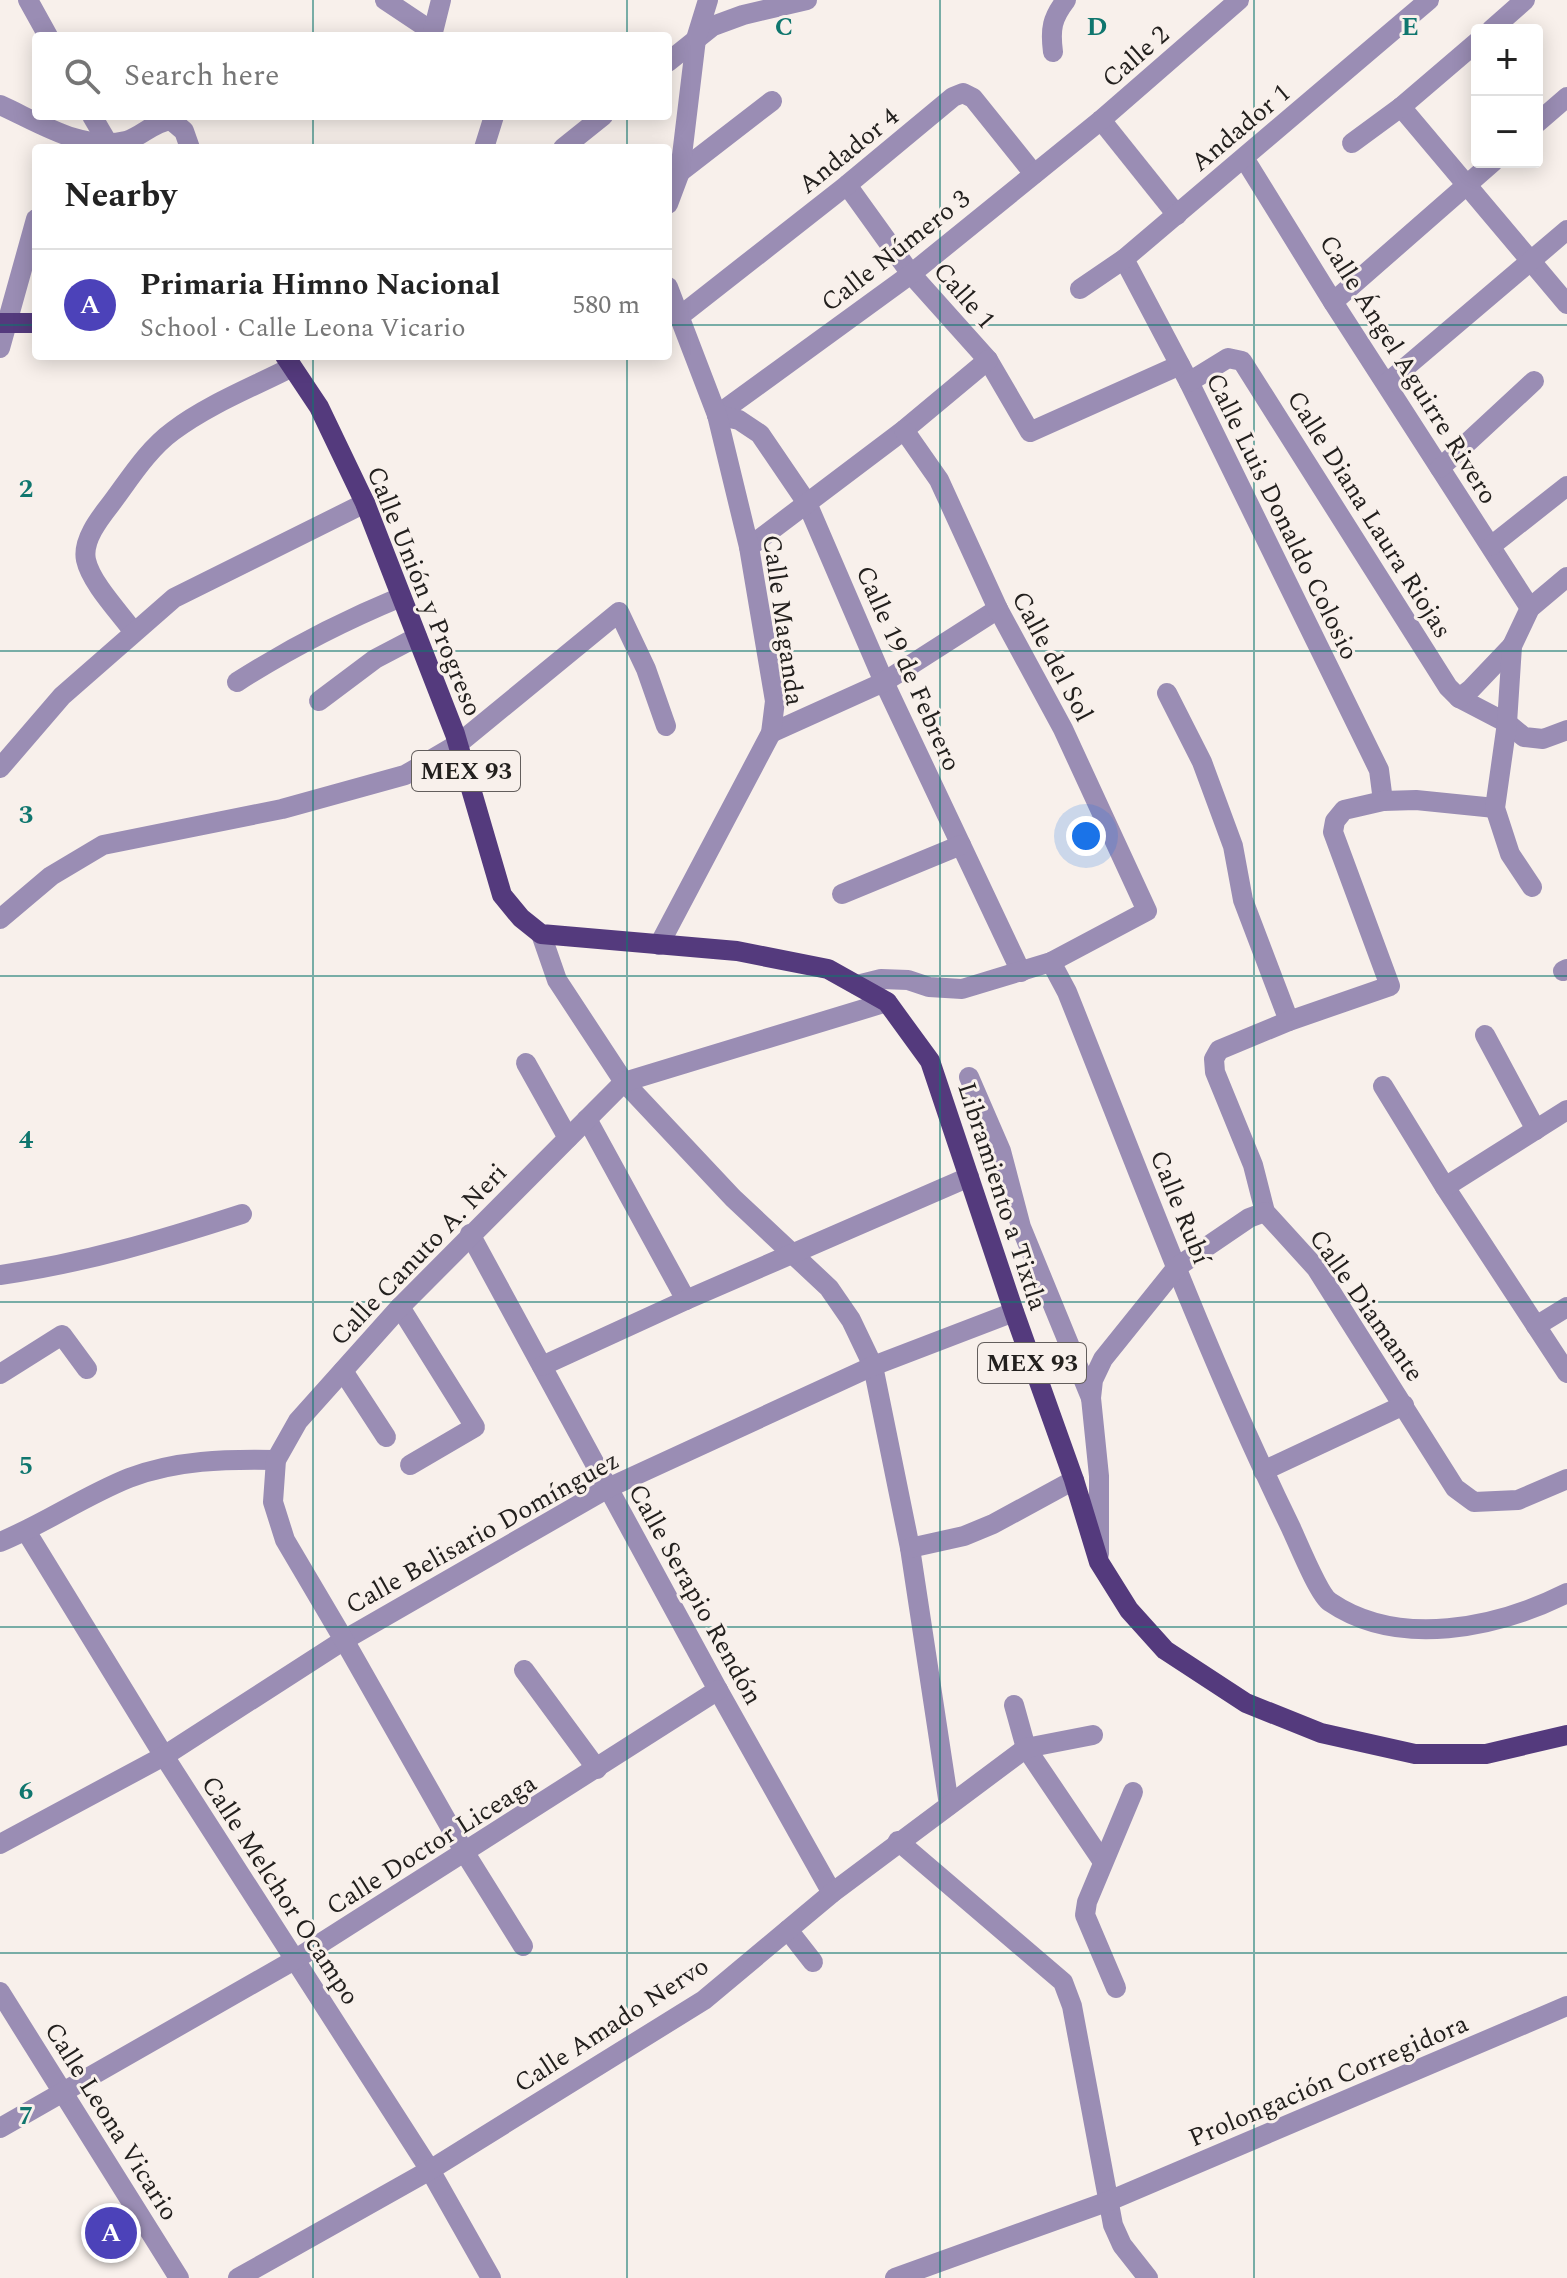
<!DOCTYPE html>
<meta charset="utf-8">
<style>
body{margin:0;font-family:Spectral,serif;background:#f2f2f2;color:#222}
.controls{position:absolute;right:24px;top:24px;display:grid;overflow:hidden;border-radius:8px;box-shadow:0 4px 20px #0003}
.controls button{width:72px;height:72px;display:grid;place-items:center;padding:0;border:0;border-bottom:2px solid #e0e0e0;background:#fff;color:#222;font:40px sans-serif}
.you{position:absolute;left:1086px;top:836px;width:28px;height:28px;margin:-20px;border:6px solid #fff;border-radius:50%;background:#1a73e8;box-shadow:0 0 0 12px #1a73e833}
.badge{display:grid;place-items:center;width:52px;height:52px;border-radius:50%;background:#4c42b9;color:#fff;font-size:26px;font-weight:700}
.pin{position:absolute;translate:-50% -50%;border:4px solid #fff;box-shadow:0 2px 8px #0006}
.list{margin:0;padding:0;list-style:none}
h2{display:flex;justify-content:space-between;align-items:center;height:104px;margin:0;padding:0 32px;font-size:34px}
h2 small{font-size:26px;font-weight:400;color:#767676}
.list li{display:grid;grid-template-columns:52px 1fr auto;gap:24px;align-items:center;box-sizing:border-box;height:112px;padding:0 32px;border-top:2px solid #e0e0e0}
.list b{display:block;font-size:30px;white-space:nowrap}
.list p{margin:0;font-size:26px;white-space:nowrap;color:#767676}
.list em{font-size:26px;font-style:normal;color:#767676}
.icon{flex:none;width:44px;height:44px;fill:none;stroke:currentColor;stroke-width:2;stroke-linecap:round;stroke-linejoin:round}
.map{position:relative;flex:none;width:1567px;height:2278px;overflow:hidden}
.search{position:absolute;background:#fff;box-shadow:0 4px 20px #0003;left:32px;top:32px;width:640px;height:88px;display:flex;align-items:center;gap:20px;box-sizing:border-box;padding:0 28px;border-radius:8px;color:#767676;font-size:30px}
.panel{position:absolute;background:#fff;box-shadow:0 4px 20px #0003;left:32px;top:144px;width:640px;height:216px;border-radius:8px}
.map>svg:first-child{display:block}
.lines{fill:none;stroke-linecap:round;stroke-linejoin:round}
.minor{stroke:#9a8db4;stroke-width:20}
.major{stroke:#543a7d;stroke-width:20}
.grid{fill:none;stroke:#0f766e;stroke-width:2;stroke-opacity:0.55}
.labels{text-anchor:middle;stroke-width:6;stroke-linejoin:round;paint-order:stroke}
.shield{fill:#f8f0eb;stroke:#635e5c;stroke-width:2}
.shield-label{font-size:24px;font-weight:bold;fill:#23201e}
.street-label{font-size:26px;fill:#23201e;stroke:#f8f0eb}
.grid-label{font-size:26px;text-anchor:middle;font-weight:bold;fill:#0f766e;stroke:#f8f0eb;stroke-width:6;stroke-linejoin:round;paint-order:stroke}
</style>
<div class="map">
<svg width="1567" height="2278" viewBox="0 0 1567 2278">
<rect width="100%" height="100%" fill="#f8f0eb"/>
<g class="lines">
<g class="minor">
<polyline points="28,0 48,36"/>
<polyline points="385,0 433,32"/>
<polyline points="1491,30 1525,0"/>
<polyline points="432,36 441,0"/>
<path d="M1053 52C1050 29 1052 18 1066 0"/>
<polyline points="668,62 713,26 743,15 807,0"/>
<path d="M0 105C38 122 83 152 126 141 143 136 153 122 171 120L184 131 190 148"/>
<polyline points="1401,107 1567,304"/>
<polyline points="92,116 109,145"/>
<polyline points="1101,120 1177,215"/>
<polyline points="1537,123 1567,97"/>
<polyline points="1352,143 1401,107 1477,42"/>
<polyline points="484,148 494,116"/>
<polyline points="563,148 603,116"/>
<polyline points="1244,158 1333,302 1530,608"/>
<polyline points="680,172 772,101"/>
<polyline points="847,185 911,274 988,360 1030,432 1180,365"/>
<polyline points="668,204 680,172 696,39 708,0"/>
<polyline points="1124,259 1189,382 1379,770 1383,801"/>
<polyline points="1080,289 1124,259 1429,0"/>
<polyline points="1333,302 1493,162"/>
<polyline points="680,316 847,185 953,97 963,93 973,98 1034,174"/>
<polyline points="0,348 36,219"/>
<polyline points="1189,382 1228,358 1242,361 1448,687 1459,698 1507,723 1524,737 1543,739 1567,730"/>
<polyline points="1387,383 1567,230"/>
<polyline points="717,415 911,274 1101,120 1239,0"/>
<polyline points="717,415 739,420 760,434 807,503 884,682 1021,972"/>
<polyline points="1440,468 1534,381"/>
<polyline points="1491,546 1567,486"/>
<polyline points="749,547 904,430 988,360"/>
<path d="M133 631C120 613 91 583 86 560 82 541 99 519 110 505 129 480 147 450 173 431 209 404 253 387 292 367"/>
<path d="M237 682C290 648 343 621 401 597"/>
<polyline points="1167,693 1202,762 1233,846 1243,900 1289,1021"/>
<polyline points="1459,698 1471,689 1512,646"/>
<polyline points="319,701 375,659 417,637"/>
<polyline points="771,733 884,682 998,609"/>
<polyline points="0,768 62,696 174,598 365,503"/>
<polyline points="1495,808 1416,800 1383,801 1344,810 1335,821 1333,832 1390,986 1289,1021 1219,1050 1214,1059 1215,1072 1253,1165 1265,1212 1316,1268 1455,1488 1474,1502 1518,1500 1567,1479"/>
<polyline points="1532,887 1510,854 1495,808 1507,723 1512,646 1530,608 1567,577"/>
<polyline points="842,894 961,845"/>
<polyline points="0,919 51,876 103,845 282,809 405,775 458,744 619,612 646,669 666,726"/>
<polyline points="541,934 557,980 624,1082 733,1198 829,1288 851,1320 873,1366 910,1548 949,1805"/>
<polyline points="659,945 771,733 775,701 749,547 717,415 668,287"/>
<path d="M1051 962 1067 992C1139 1172 1206 1354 1291 1528 1298 1543 1319 1595 1330 1602 1399 1649 1497 1628 1567 1593"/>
<polyline points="1563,971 1567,969"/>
<polyline points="857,985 881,979 908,980 929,987 962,989 1051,962 1147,911 1063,729 998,609 939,480 904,430"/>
<polyline points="1485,1035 1536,1130"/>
<polyline points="526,1063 568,1138"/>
<polyline points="969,1077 1001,1151 1021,1227 1091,1398"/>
<polyline points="1383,1086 1445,1187 1567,1373"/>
<polyline points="587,1119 686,1300"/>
<polyline points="1445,1187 1567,1110"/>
<polyline points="470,1234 718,1690 832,1893"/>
<path d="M0 1275C85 1263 161 1240 242 1214"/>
<polyline points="400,1307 475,1427 410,1465"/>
<polyline points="1536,1326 1567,1307"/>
<polyline points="542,1366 686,1300 969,1177"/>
<polyline points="343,1371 386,1437"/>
<polyline points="0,1374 62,1335 87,1369"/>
<polyline points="1263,1471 1404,1405"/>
<polyline points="26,1531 164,1756 430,2170 491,2278"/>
<path d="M0 1542C44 1524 84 1496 129 1478 176 1460 226 1459 276 1460"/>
<polyline points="910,1548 964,1536 993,1524 1074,1480"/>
<polyline points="1099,1554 1099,1476 1091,1398 1093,1380 1103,1359 1177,1267 1249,1218 1265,1212"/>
<polyline points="524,1670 597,1769"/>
<polyline points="1014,1705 1026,1748 1103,1862"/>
<polyline points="898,1841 1063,1982 1072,2006 1113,2225 1122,2245 1148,2278"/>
<polyline points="0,1844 164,1756 344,1640 608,1488 873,1366 1014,1312"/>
<polyline points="788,1930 813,1962"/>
<polyline points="523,1946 465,1853 344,1640 285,1540 273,1502 276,1460 298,1421 400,1307 624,1082 887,1002"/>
<polyline points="1116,1988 1085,1915 1087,1902 1133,1792"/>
<polyline points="0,1992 179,2278"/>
<polyline points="0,2128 296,1959 718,1690"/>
<polyline points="238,2278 430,2170 704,2000 832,1893 1026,1748 1093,1735"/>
<polyline points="895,2278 1109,2201 1567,2006"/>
</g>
<g class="major">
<polyline points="0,323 36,323"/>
<polyline points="285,356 319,407 365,503 455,734 502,895 521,918 541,934 737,951 828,969 887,1002 930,1061 1014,1312 1074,1480 1099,1562 1129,1610 1165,1650 1246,1703 1321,1733 1415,1754 1486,1754 1567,1735"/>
</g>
</g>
<path class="grid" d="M313 0V36M627 0V36M940 0V2278M1254 0V2278M313 116V148M627 116V148M0 325H36M668 325H1567M313 356V2278M627 356V2278M0 651H1567M0 976H1567M0 1302H1567M0 1627H1567M0 1953H1567"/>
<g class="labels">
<g class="shield">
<rect x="412" y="751" width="108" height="40" rx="6"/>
<rect x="978" y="1343" width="108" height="40" rx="6"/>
</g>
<g class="shield-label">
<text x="466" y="779">MEX 93</text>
<text x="1032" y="1371">MEX 93</text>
</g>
<g class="street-label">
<text transform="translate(1135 56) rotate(-41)" y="9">Calle 2</text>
<text transform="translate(1240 127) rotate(-40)" y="9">Andador 1</text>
<text transform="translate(848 150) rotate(-39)" y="9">Andador 4</text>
<text transform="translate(895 250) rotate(-38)" y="9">Calle Número 3</text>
<text transform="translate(965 295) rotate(49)" y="9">Calle 1</text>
<text transform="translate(1409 369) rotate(58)" y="9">Calle Ángel Aguirre Rivero</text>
<text transform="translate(1370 514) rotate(58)" y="9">Calle Diana Laura Riojas</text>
<text transform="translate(1283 516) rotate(64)" y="9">Calle Luis Donaldo Colosio</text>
<text transform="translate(425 591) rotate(68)" y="9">Calle Unión y Progreso</text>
<text transform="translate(784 620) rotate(82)" y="9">Calle Maganda</text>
<text transform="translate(1053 656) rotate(62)" y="9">Calle del Sol</text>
<text transform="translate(909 668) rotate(66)" y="9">Calle 19 de Febrero</text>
<text transform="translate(1003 1196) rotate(72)" y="9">Libramiento a Tixtla</text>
<text transform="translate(1181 1207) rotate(68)" y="9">Calle Rubí</text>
<text transform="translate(418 1254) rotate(-46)" y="9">Calle Canuto A. Neri</text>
<text transform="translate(1367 1305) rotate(55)" y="9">Calle Diamante</text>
<text transform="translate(482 1532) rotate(-29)" y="9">Calle Belisario Domínguez</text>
<text transform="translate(696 1594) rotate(61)" y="9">Calle Serapio Rendón</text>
<text transform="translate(431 1844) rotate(-32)" y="9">Calle Doctor Liceaga</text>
<text transform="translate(281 1890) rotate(57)" y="9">Calle Melchor Ocampo</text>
<text transform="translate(611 2024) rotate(-33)" y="9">Calle Amado Nervo</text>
<text transform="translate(1328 2080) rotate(-23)" y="9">Prolongación Corregidora</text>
<text transform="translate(112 2121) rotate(58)" y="9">Calle Leona Vicario</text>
</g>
</g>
<g class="grid-label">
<text x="784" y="35">C</text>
<text x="1097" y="35">D</text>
<text x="1410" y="35">E</text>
<text x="26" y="497">2</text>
<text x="26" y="823">3</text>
<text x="26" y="1148">4</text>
<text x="26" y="1474">5</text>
<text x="26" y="1799">6</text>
<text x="26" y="2124">7</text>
</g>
</svg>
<div class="controls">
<button>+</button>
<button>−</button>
</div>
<div class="you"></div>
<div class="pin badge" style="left:111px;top:2233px">A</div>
<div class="search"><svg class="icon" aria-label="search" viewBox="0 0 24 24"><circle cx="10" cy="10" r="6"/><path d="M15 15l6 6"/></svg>Search here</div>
<section class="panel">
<h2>Nearby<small></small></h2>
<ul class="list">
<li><span class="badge">A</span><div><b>Primaria Himno Nacional</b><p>School · Calle Leona Vicario</p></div><em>580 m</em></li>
</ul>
</section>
</div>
